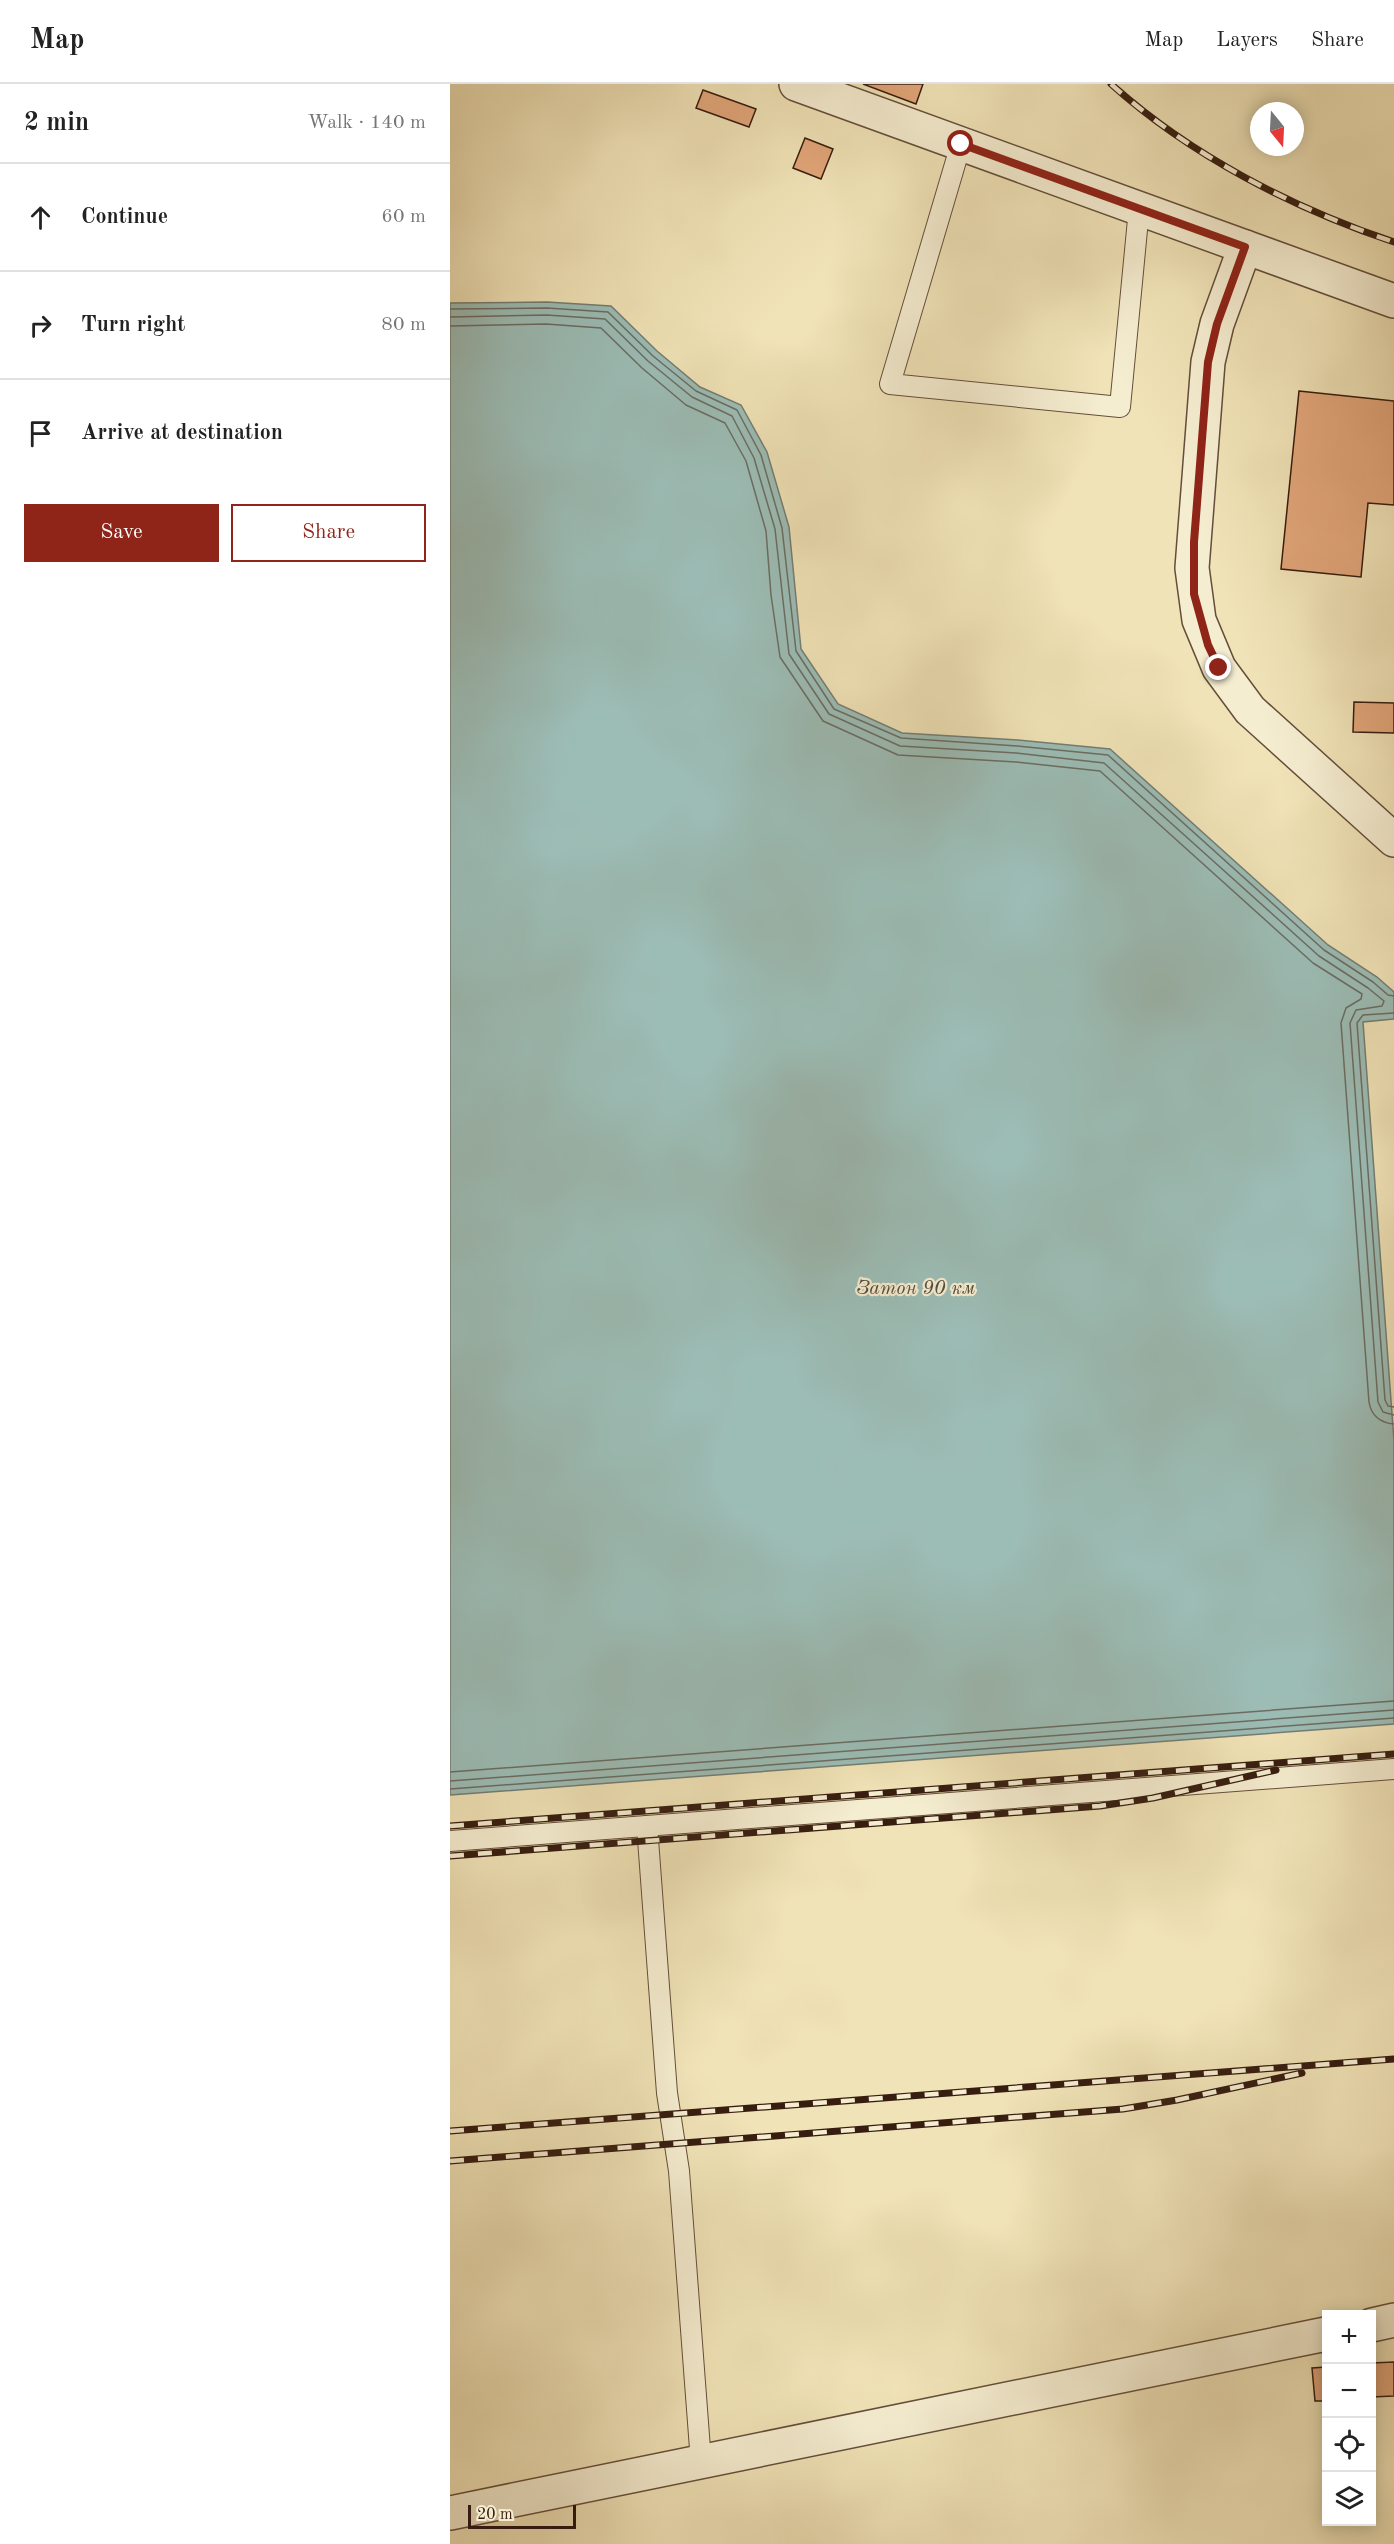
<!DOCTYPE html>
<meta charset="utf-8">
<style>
body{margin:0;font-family:"Old Standard TT",serif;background:#f6f6f6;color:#222}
.controls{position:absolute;right:18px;bottom:18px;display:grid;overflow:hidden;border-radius:0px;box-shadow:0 3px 15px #0003}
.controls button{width:54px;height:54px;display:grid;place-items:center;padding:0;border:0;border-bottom:2px solid #e0e0e0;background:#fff;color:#222;font:30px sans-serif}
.compass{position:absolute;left:800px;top:18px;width:54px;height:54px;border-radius:50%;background:#fff;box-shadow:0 3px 15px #0003;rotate:162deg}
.scale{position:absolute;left:18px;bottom:15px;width:108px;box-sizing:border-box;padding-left:6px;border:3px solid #371d10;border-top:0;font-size:16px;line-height:21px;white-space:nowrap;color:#371d10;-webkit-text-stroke:4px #f5edd0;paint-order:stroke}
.stop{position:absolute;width:18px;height:18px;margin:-14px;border:4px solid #8f2418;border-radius:50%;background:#fff}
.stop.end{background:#8f2418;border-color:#fff;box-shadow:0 2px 6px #0008}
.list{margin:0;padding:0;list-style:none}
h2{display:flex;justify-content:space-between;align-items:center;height:78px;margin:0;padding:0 24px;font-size:26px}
h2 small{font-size:20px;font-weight:400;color:#767676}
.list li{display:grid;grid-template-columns:39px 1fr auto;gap:18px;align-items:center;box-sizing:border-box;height:108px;padding:0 24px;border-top:2px solid #e0e0e0}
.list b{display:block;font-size:22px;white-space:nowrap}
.list em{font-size:20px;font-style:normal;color:#767676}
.actions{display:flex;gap:12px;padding:18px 24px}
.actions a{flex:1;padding:14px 0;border:2px solid #8f2418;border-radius:0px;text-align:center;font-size:21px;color:#8f2418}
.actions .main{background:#8f2418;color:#fff}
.icon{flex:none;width:33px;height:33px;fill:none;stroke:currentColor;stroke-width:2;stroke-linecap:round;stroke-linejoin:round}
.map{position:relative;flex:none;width:944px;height:2460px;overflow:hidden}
header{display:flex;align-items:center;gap:36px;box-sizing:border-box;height:84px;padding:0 30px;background:#fff;border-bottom:2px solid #e0e0e0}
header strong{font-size:28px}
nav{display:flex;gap:33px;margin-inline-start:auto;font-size:21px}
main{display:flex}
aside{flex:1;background:#fff}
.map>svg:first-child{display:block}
.water{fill:#9cbdb6;stroke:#747d74;stroke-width:1.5}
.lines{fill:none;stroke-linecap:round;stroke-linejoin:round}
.shore{stroke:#6a6d63;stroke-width:1.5}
.building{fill:#e1a67a;stroke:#371d10;stroke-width:1.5}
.service-casing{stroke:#654e3a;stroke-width:22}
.minor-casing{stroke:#654e3a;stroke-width:36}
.service{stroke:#f5edd0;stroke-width:20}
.minor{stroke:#f5edd0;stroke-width:33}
.rail-casing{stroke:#371d10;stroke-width:7}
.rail{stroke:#f5edd0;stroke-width:4.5;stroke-dasharray:14;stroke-linecap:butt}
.route{stroke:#8f2418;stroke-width:8}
.labels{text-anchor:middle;stroke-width:4.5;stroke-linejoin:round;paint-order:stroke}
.water-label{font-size:20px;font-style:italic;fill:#554d42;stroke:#f5edd0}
</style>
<header>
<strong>Map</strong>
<nav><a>Map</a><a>Layers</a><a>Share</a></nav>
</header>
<main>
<aside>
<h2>2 min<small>Walk · 140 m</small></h2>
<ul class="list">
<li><svg class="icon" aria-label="ahead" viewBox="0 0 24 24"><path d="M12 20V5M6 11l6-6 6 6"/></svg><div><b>Continue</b></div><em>60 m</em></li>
<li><svg class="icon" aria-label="right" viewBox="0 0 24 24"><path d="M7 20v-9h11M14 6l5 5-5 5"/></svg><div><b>Turn right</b></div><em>80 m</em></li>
<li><svg class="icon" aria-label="arrive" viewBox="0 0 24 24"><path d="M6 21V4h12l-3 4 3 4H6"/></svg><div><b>Arrive at destination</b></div></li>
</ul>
<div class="actions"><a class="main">Save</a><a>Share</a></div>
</aside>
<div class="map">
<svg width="944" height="2460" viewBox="0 0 944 2460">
<rect width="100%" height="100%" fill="#f0e3b7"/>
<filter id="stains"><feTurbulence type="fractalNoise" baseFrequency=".00333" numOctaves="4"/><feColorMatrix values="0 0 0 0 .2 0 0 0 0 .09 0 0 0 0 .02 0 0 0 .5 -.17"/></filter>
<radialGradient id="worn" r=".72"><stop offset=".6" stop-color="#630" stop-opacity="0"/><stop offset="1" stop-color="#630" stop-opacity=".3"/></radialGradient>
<polygon class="water" points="97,218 161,222 207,267 250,303 291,321 317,368 339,443 351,565 388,620 452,649 568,656 660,665 878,861 927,893 944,908 944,935 913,938 944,1357 944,1640 0,1711 0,219"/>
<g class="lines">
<g class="shore">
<polyline points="0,225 97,224 158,228 203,272 246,307 287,326 311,371 332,444 346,567 384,625 451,654 567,662 658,671 874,866 923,898 938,911 944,912"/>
<polyline points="0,233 97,231 155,235 198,277 242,313 282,332 304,374 325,445 339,570 379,630 450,662 566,669 654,679 869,872 918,904 934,917 932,922 906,926 900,939 928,1318 933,1328 944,1331"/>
<path d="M0 242 96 240 151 244 192 284 236 321 275 339 296 377 316 447 321 511 330 573 373 637 448 671 566 678 650 687 863 879 912 910 911 915 896 924 891 939 919 1318C921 1331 930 1339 944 1340"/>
<polyline points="944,929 913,931 907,939 935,1316 938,1322 944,1323"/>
<polyline points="0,1688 944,1617"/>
<polyline points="0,1697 944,1626"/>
<polyline points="0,1705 944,1634"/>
</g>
</g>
<g class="building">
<polygon points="413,0 473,0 466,20"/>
<polygon points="253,6 306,25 299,43 246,24"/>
<polygon points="355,54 383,65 371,95 343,84"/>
<polygon points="849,307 944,317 944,421 918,419 911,493 831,485"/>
<polygon points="904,618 944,619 944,649 903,648"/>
<polygon points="944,2278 944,2312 922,2313 922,2279"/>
<polygon points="876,2283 876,2317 865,2317 862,2284"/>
</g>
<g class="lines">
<defs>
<g id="service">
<polyline points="511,60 440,300 670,323 689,125"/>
<polyline points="197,1742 217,2009 229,2087 251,2378"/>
<polyline points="0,1757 944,1685"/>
</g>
<g id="minor">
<polyline points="346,0 944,217"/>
<polyline points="795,163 767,240 758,278 742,484 749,536 769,584 800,626 944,756"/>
<polyline points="922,2241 944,2236"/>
<polyline points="0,2429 876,2250"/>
</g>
</defs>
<use href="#service" class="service-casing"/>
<use href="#minor" class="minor-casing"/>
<use href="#service" class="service"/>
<use href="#minor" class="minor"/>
<defs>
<g id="rail">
<path d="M661 0C741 72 843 124 944 158"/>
<polyline points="0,1742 944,1670"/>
<polyline points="0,1772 650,1722 703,1714 826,1686"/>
<polyline points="0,2047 944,1975"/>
<polyline points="0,2077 673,2025 727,2016 852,1989"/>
</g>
</defs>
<use href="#rail" class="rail-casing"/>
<use href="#rail" class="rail"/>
</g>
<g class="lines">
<polyline class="route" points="511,60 795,163 767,240 758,278 744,458 744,510 758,561 769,584"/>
</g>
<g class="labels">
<g class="water-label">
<text x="466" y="1210">Затон 90 км</text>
</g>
</g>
<rect width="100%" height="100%" filter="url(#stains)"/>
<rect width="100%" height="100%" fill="url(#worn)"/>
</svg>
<div class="controls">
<button>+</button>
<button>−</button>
<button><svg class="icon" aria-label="locate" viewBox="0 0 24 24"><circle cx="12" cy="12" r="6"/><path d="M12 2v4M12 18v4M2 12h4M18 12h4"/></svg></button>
<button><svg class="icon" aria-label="layers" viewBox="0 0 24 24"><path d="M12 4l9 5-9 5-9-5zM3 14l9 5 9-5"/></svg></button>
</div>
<svg class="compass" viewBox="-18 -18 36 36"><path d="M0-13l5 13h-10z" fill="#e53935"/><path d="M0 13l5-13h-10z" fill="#767676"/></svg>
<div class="scale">20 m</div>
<div class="stop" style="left:511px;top:60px"></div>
<div class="stop end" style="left:769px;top:584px"></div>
</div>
</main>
